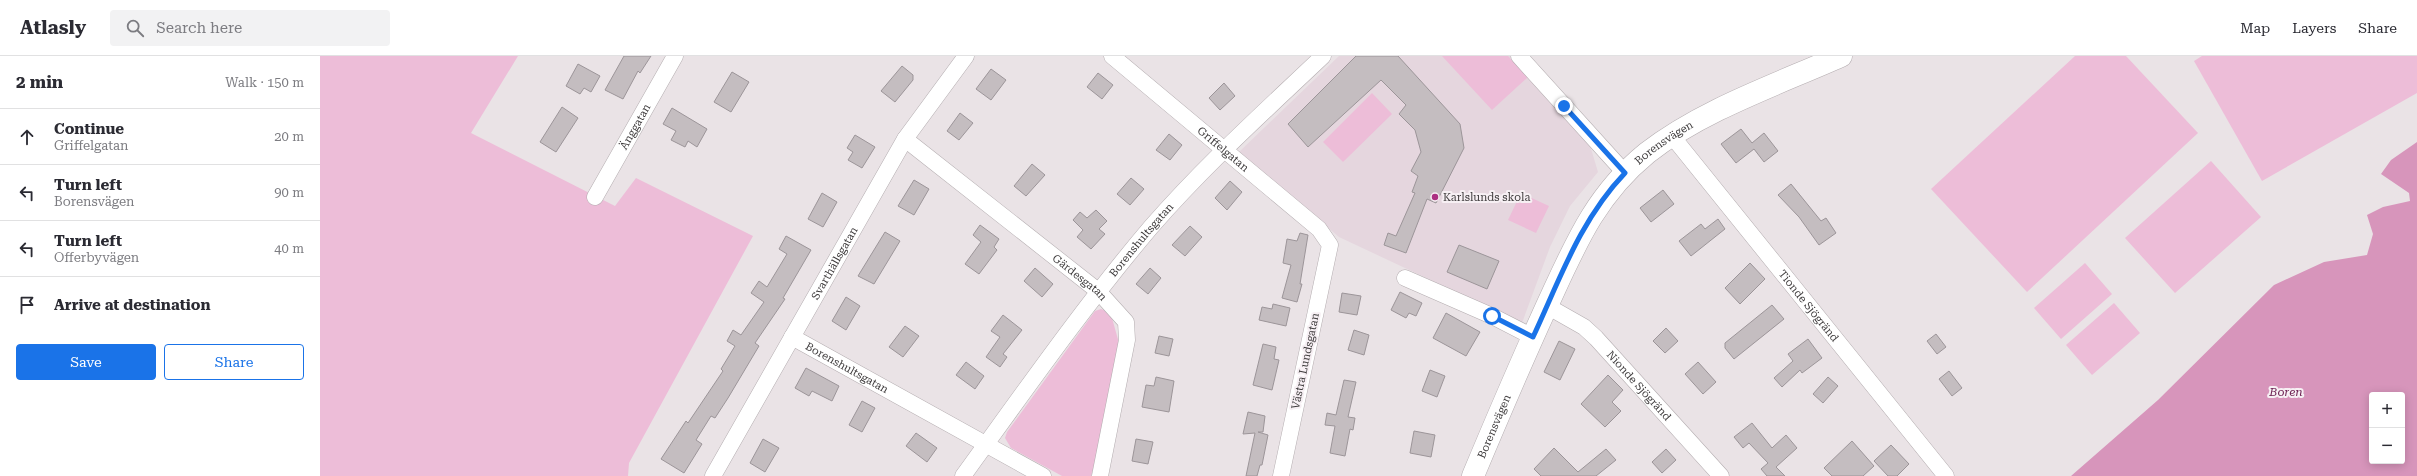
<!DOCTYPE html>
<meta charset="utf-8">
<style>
body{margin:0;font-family:"Roboto Serif",serif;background:#f2f2f3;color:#2b2b33}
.controls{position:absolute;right:12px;bottom:12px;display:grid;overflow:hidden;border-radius:4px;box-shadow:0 2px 10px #0003}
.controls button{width:36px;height:36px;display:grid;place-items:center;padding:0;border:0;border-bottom:1px solid #e1e1e2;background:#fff;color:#2b2b33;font:20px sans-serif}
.stop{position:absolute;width:12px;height:12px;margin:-9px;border:3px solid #1a73e8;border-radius:50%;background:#fff}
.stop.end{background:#1a73e8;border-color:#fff;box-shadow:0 1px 4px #0008}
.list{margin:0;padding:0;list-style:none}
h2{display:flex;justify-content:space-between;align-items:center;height:52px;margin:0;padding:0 16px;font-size:17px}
h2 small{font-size:13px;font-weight:400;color:#7c7c81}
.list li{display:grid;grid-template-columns:26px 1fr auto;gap:12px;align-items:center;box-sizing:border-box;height:56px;padding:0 16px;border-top:1px solid #e1e1e2}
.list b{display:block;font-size:15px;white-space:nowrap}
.list p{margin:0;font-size:13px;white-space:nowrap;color:#7c7c81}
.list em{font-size:13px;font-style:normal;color:#7c7c81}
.actions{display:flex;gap:8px;padding:12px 16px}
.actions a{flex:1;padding:9px 0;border:1px solid #1a73e8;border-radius:4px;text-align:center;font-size:14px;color:#1a73e8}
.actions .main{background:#1a73e8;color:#fff}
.icon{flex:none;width:22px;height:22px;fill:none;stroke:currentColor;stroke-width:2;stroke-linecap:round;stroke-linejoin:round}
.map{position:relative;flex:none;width:2097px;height:420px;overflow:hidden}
header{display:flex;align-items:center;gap:24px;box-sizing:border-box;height:56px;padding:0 20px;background:#fff;border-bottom:1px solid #e1e1e2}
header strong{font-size:19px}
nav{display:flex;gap:22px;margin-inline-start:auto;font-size:14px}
.search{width:280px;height:36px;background:#f2f2f3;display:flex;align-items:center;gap:10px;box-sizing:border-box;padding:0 14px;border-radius:4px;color:#7c7c81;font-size:15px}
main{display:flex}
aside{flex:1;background:#fff}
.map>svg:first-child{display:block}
.built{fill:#e5d6de}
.green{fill:#edbdd8}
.water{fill:#d795bb;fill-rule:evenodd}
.building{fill:#c4bdc0;stroke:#9c9599}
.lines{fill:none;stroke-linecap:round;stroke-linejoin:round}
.street-casing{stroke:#b4adb0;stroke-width:17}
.secondary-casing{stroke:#b4adb0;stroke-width:23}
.street{stroke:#fff;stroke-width:16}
.secondary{stroke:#fff;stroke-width:22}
.route{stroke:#1a73e8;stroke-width:5}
.poi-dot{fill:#ac3082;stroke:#f7f0f4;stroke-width:1.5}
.labels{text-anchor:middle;stroke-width:4;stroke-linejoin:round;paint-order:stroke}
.street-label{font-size:11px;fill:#3f3c3d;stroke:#f7f0f4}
.poi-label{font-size:11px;fill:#3f3c3d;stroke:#f7f0f4;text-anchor:start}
.water-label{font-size:12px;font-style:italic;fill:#6b1e50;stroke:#f7f0f4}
</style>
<header>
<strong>Atlasly</strong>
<div class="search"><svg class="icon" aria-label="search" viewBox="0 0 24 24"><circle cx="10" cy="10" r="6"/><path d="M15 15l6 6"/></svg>Search here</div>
<nav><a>Map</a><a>Layers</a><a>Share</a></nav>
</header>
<main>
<aside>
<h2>2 min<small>Walk · 150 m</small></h2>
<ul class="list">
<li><svg class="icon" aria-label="ahead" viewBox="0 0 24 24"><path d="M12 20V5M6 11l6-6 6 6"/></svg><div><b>Continue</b><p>Griffelgatan</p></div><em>20 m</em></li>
<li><svg class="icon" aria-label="left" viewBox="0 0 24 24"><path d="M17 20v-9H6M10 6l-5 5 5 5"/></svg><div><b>Turn left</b><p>Borensvägen</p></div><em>90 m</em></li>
<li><svg class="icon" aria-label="left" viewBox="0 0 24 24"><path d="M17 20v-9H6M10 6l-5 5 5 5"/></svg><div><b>Turn left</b><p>Offerbyvägen</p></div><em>40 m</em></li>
<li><svg class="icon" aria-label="arrive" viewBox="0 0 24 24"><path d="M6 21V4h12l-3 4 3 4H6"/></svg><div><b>Arrive at destination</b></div></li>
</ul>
<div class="actions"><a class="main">Save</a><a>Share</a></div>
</aside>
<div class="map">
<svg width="2097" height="420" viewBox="0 0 2097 420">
<rect width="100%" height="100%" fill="#eae3e6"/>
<polygon class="built" points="1019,0 1190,0 1269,86 1278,116 1250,150 1230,191 1202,267 1019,181 919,96"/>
<g class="green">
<polygon points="0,0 198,0 151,77 295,150 316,122 433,180 309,407 308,420 0,420"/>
<polygon points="1122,0 1188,0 1208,21 1172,54"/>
<polygon points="1755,0 1806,0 1878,77 1707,236 1611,133"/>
<polygon points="1882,0 2097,0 2097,37 1942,125 1874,5"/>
<polygon points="1052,37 1072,58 1023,106 1003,86"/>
<polygon points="1891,105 1941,161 1855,237 1805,182"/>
<polygon points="1201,137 1229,150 1216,177 1188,164"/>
<polygon points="1765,207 1792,238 1741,283 1714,252"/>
<polygon points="1794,247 1820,277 1772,319 1746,289"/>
<polygon points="781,253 786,255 792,262 799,287 774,411 771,420 742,420 691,392 685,382 687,376 775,255"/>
</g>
<path class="water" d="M2097 86V420H1751L1838 344 1954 229 2004 206 2047 199 2053 178 2047 159 2063 151 2090 145 2089 137 2061 118 2071 104ZM2052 339H2082V405H2052Z"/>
<g class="building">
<polygon points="304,0 331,0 320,17 318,15 303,43 285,34"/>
<polygon points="1036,0 1078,0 1140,68 1144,92 1116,147 1107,143 1086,197 1064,189 1068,177 1076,180 1095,137 1092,136 1098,120 1091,115 1101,96 1095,74 1079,58 1086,49 1061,24 988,91 968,68"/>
<polygon points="258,8 280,20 271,36 264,32 260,38 246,30"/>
<polygon points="582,10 593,19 593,24 575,46 561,35"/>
<polygon points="671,13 686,24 671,44 656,33"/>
<polygon points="412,16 429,26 411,56 394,46"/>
<polygon points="778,17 793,29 782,43 767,31"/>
<polygon points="904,27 915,40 900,54 889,42"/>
<polygon points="242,51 258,62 236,96 220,86"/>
<polygon points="352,52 387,73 377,91 368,85 365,91 351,84 356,75 343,68"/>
<polygon points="640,57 653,67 639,84 627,75"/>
<polygon points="1421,73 1432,87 1444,77 1458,95 1444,106 1434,93 1416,107 1401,88"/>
<polygon points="849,78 862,89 850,104 836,94"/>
<polygon points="535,79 555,91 542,112 528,104 533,96 527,92"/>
<polygon points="712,108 725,119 706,140 694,130"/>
<polygon points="811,122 824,133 810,149 797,138"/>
<polygon points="594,124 609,133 594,159 578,150"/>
<polygon points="910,125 922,136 907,154 895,142"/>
<polygon points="1471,128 1501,165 1506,162 1516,177 1499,189 1479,161 1458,139"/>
<polygon points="1343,134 1354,148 1331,166 1320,152"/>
<polygon points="502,137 517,146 503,171 488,163"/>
<polygon points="776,154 787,165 779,173 785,178 771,193 757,181 763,174 753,164 760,156 767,162"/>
<polygon points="1398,163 1405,173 1371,200 1359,185 1381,168 1385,173"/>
<polygon points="660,169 679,183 674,191 677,194 659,218 645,208 661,186 653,179"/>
<polygon points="870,170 882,181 865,200 852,189"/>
<polygon points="565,176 580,185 554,228 538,220"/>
<polygon points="980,177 988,179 980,228 982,228 977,246 962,242 971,209 963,207 967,183 977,185"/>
<polygon points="466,180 491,194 463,242 465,243 435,287 439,290 408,342 395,362 391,360 376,384 382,388 364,417 341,403 366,365 368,367 403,315 401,313 415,290 407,285 413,274 421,279 444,246 431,237 439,225 447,231 467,198 459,193"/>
<polygon points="1139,189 1179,205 1167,233 1127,216"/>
<polygon points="1430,207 1445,223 1420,248 1405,232"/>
<polygon points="715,212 733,228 722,241 704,225"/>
<polygon points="830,212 841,222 828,238 816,228"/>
<polygon points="1080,236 1102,247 1096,260 1089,257 1086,262 1071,254"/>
<polygon points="1022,237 1041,240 1037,259 1019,256"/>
<polygon points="526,241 540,250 526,274 512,265"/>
<polygon points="953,248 970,252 966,270 939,264 942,251 952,253"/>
<polygon points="1452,249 1464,263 1414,303 1405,292 1405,287"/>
<polygon points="1126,257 1160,276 1146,300 1113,282"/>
<polygon points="683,259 702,274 683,298 687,301 680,311 666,301 680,281 671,275"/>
<polygon points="585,270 599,280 583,301 569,291"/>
<polygon points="1346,272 1358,285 1345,297 1333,285"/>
<polygon points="1034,274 1049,279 1044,299 1028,294"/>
<polygon points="1616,278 1626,291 1617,298 1607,285"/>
<polygon points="839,280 853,283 849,300 835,297"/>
<polygon points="1488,283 1502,302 1482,317 1480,314 1462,331 1454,322 1473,305 1468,298"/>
<polygon points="1239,285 1255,293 1240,324 1224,316"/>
<polygon points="943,288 956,291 954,303 959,304 952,334 933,329"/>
<polygon points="646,306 664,320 655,333 636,319"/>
<polygon points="1378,306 1396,326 1383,338 1365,318"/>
<polygon points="486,312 519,330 512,345 492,335 489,340 475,332"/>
<polygon points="1110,314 1125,320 1117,341 1102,335"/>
<polygon points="1629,315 1642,332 1632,340 1619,323"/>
<polygon points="1288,319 1303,334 1292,346 1301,355 1285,371 1261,348"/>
<polygon points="836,321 854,325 849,356 822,351 826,329 834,330"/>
<polygon points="1508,321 1518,330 1503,347 1493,338"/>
<polygon points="1024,324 1036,326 1028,361 1035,362 1033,374 1030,373 1025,400 1010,397 1015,370 1005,369 1007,357 1016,359"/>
<polygon points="542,345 555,352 542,376 529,369"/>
<polygon points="928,356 945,360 943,376 938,376 948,379 942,409 940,409 937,420 926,420 935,377 923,378"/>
<polygon points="1432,367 1452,392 1466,379 1477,392 1456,411 1465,420 1447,420 1441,413 1448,407 1429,387 1423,392 1414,381"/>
<polygon points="1094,375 1115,379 1111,401 1090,397"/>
<polygon points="596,377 617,392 607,406 586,390"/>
<polygon points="443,383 459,392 445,416 430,407"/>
<polygon points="816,383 833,386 828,408 812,405"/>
<polygon points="1532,385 1554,410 1543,420 1512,420 1504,412"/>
<polygon points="1571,389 1589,408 1577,420 1568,420 1554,405"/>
<polygon points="1234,392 1258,416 1286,393 1296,404 1276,420 1221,420 1214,413"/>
<polygon points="1346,393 1356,404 1342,417 1332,406"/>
</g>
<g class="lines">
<defs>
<g id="street">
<path id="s1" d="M792 0 999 173 1010 189 961 420"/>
<polyline points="1199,0 1305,117"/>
<path id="s2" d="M1352 80 1626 420"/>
<path id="s3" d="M585 83 778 235 806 266 807 284 780 420"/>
<path id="s4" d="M275 141 355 0"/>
<polyline points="1085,222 1172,260 1213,281"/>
<path id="s5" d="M1227 250 1264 271 1276 282 1401 420"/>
<path id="s6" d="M472 281 723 420"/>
<path id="s7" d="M393 420 585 83 646 0"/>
<path id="s8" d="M643 420C704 336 764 250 831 171 884 110 945 55 1003 0"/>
</g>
<g id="secondary">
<path id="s9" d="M1153 420C1176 365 1200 309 1225 254 1253 194 1273 141 1327 97 1382 54 1458 28 1521 0"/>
</g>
</defs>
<use href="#street" class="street-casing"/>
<use href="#secondary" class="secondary-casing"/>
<use href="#street" class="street"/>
<use href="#secondary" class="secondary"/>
</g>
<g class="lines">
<path class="route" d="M1172 260 1213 281C1240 223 1260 164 1305 117L1244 50"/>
</g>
<circle class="poi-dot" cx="1115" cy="141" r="4"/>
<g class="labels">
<g class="street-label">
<text dy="4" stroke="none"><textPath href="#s4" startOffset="81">Änggatan</textPath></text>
<text dy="4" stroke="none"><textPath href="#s9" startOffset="390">Borensvägen</textPath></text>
<text dy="4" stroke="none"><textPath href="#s1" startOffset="145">Griffelgatan</textPath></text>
<text dy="4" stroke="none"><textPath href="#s8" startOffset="296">Borenshultsgatan</textPath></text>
<text dy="4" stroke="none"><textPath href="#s7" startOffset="245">Svarthällsgatan</textPath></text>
<text dy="4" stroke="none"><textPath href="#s3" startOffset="223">Gärdesgatan</textPath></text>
<text dy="4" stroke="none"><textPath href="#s2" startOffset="218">Tionde Sjögränd</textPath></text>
<text transform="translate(985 305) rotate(-78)" y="4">Västra Lundsgatan</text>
<text dy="4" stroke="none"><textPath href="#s6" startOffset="63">Borenshultsgatan</textPath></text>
<text dy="4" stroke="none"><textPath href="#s5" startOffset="123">Nionde Sjögränd</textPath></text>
<text dy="4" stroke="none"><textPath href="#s9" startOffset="54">Borensvägen</textPath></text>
</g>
<g class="poi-label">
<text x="1123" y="145">Karlslunds skola</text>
</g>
<g class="water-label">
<text x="1966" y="340">Boren</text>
</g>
</g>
</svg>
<div class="controls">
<button>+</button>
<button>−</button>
</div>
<div class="stop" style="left:1172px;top:260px"></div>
<div class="stop end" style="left:1244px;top:50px"></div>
</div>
</main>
